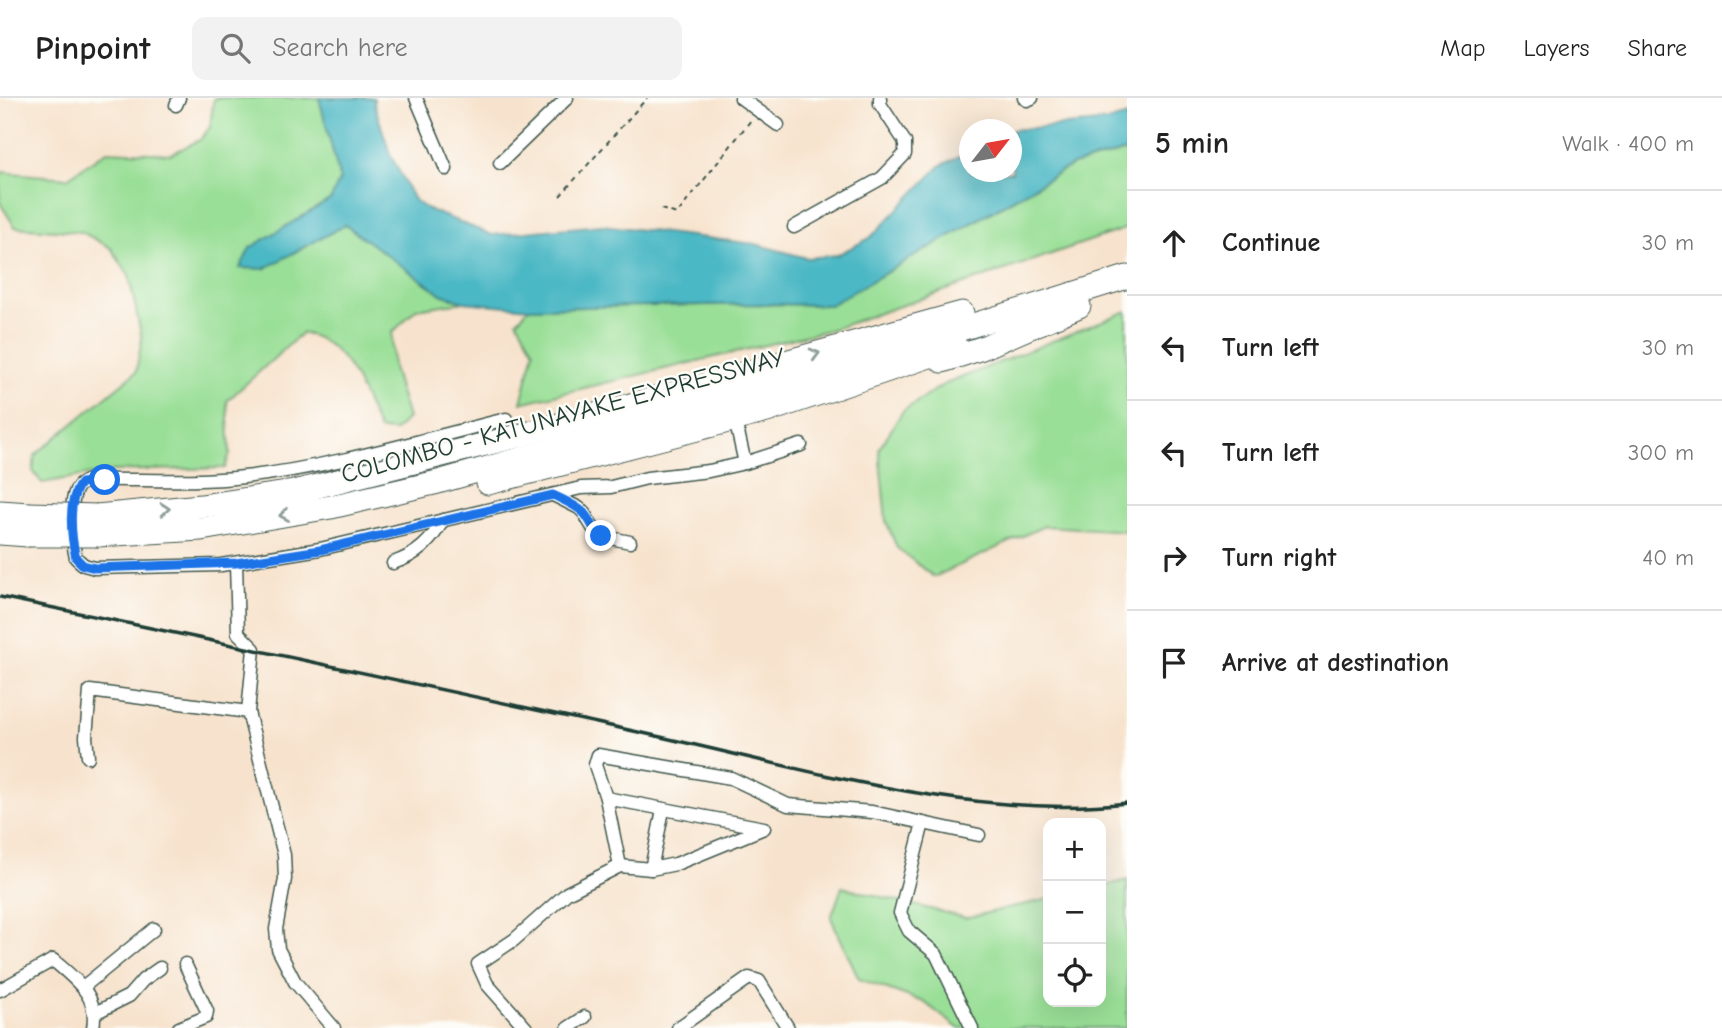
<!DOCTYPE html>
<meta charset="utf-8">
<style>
body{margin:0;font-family:"Comic Neue",sans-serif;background:#f2f2f2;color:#222}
.controls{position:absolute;right:21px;bottom:21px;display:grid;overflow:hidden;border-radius:14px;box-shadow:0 7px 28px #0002}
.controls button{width:63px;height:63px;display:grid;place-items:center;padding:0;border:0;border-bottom:2px solid #e0e0e0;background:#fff;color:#222;font:35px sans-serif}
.compass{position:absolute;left:959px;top:21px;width:63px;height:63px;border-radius:50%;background:#fff;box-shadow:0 7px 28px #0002;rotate:59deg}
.stop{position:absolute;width:21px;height:21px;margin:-16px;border:5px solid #1a73e8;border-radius:50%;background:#fff}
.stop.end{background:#1a73e8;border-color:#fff;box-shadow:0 2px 7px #0008}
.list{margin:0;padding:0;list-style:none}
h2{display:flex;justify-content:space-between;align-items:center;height:91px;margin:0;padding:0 28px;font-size:30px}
h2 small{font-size:23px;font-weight:400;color:#767676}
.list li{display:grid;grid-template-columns:46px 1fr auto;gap:21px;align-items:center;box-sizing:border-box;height:105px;padding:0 28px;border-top:2px solid #e0e0e0}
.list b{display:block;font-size:26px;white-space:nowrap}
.list em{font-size:23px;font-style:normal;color:#767676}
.icon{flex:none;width:38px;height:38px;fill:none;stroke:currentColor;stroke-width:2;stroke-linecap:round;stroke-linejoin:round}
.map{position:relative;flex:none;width:1127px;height:930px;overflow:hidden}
header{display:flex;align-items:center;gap:42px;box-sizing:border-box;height:98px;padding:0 35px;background:#fff;border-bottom:2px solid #e0e0e0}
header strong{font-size:33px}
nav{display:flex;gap:38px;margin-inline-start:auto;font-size:24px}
.search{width:490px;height:63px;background:#f2f2f2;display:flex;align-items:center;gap:18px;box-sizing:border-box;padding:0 24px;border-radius:14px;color:#767676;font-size:26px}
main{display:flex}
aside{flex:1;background:#fff}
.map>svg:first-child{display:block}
.green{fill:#9adf97;stroke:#5c8e66;stroke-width:2}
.water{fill:#4bb8c5;stroke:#357a7c;stroke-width:2}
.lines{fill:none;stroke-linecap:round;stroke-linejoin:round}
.minor-casing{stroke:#3f564b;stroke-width:15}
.motorway-casing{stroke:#3f564b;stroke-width:25}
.path{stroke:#3f564b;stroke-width:2;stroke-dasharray:5 5;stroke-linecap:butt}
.minor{stroke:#fff;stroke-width:12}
.motorway{stroke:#fff;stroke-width:23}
.rail{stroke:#1f3d34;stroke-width:3.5}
.motorway-bridge-casing{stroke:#3f564b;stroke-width:25;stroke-linecap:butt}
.motorway-bridge{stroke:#fff;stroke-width:23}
.oneway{stroke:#8f9e9a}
.route{stroke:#1a73e8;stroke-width:9}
.labels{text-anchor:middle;stroke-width:5;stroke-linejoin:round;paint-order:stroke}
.street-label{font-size:26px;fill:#1f3d34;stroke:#fdfcf7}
</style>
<header>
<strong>Pinpoint</strong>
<div class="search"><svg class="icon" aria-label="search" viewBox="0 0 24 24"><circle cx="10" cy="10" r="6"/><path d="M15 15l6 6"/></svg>Search here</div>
<nav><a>Map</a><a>Layers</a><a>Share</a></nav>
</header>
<main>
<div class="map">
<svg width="1127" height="930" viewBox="0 0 1127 930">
<rect width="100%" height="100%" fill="#fdfcf7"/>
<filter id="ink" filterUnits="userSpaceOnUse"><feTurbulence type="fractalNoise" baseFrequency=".0143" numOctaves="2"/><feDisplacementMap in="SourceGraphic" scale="14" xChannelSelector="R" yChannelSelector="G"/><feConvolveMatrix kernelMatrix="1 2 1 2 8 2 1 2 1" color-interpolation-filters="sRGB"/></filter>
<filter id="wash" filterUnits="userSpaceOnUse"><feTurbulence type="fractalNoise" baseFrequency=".00686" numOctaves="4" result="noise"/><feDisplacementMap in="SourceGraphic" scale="28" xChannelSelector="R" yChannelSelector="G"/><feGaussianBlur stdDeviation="1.57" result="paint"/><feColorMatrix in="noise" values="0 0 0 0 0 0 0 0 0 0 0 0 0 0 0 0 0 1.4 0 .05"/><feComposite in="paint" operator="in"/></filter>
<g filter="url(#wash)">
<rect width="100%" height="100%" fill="#f7e3cd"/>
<g class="green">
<path d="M214 0H319L340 81 331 101 250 150 264 170 345 126 441 196 463 204 416 211 392 235 393 270 408 320 395 333 379 332C361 294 348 244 302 235L227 303 230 355 225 370 110 373 42 385 33 373 35 357 136 274 142 241 129 178 111 150 82 134 15 129 0 105V74L67 80 107 53 171 56 200 42 210 29Z"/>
<polygon points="1127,53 1127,130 833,231 521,305 534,253 517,223 529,210 765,206 830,207 1073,67"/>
<polygon points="1127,213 1127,433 1044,428 934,479 897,450 886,423 879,351 903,313 943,287"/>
<polygon points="1127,782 1127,930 958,930 924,904 859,881 831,820 842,789 966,820 1048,801 1048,904 1101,904 1101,789"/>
</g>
<polygon class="water" points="319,0 374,0 374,5 390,56 414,102 427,111 492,137 602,127 755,146 807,160 837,157 870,140 940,68 969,53 970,74 1012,74 1012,32 1110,23 1127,18 1127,53 1072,67 830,207 765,206 529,210 463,204 441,196 345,127 264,171 240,170 250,150 331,101 340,81"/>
</g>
<g filter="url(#ink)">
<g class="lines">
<defs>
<g id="minor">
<polyline points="416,0 446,71"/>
<polyline points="741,0 778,27"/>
<polyline points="1024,0 1027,2 1032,0"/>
<polyline points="176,7 179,0"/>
<polyline points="500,65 567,0"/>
<polyline points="794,129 882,80 905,56 905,44 880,6 880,0"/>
<path d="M506 321C420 342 333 369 244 379 193 385 141 381 89 382 83 384 79 386 76 392 69 407 72 443 76 460L84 467 95 470 221 467 320 451 581 390 611 389 647 380 709 373 745 365 801 347"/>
<polyline points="737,330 745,365"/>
<polyline points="553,397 579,410 584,415 595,433 601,438 630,444"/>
<polyline points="236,465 238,535 254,551 248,614 284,757 285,781 276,831 278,851 295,884 334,930"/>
<path d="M393 465C417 457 431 444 443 422"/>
<polyline points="88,659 86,639 90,593 248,614"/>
<polyline points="620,768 606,700 595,667 598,657 731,680 788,707 872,714 923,725"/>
<polyline points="651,771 663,712"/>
<polyline points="83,889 154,831"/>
<path d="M0 892 53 862C76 882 99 897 93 930"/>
<polyline points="95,915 129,898 143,882 160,870"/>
<polyline points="179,930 206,919 207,913 185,866"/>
<polyline points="526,930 487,886 478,866 514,842 567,795 620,768 651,771 676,766 764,730 606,700"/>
<polyline points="568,930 585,919"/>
<polyline points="678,930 749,880 759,883 788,930"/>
<polyline points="972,930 936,856 909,833 900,815 923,725 979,737"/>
</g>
<g id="motorway">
<polyline points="942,263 982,250 1079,208"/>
<polyline points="488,385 767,313 956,249"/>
<polyline points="0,414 29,416"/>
<polyline points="97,418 201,408 294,394 526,336 962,215"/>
<polyline points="0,435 28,437"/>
<polyline points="98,437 201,431 331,409 438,384 769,291 1127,179"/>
</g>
</defs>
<use href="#minor" class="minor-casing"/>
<use href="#motorway" class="motorway-casing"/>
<g class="path">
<polyline points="560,98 647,0"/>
<polyline points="661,111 677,116 751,22"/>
</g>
<use href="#minor" class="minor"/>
<use href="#motorway" class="motorway"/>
<path class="rail" d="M0 499C213 542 426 588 638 634 792 667 969 723 1127 705"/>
<defs>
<g id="motorway-bridge">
<polyline points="29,416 97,418"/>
<polyline points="28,437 98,437"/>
</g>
</defs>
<use href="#motorway-bridge" class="motorway-bridge-casing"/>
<use href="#motorway-bridge" class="motorway-bridge"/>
</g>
<defs><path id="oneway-chevron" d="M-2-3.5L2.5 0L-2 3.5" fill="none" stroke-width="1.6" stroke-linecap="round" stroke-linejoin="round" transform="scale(1.75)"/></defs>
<g class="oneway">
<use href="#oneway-chevron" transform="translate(815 256) rotate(-15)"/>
<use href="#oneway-chevron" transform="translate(165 411) rotate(-5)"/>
<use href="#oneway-chevron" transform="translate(284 417) rotate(170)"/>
</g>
</g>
<g class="lines" filter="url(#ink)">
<path class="route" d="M105 382 81 385C67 402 71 439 76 460L83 467 95 470 236 465 320 452 553 397C563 402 576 407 584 415 591 423 592 431 601 438"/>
</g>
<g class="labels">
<g class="street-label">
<text transform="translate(563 317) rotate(-15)" y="9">COLOMBO - KATUNAYAKE EXPRESSWAY</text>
</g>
</g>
</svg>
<div class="controls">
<button>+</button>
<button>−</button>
<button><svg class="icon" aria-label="locate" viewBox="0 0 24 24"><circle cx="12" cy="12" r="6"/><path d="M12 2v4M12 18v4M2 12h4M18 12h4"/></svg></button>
</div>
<svg class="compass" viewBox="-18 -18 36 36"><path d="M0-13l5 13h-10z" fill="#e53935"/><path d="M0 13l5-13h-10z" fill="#767676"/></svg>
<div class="stop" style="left:105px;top:382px"></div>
<div class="stop end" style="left:601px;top:438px"></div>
</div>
<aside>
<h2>5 min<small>Walk · 400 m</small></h2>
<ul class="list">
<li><svg class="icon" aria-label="ahead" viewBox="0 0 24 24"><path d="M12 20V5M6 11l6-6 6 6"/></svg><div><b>Continue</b></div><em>30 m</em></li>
<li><svg class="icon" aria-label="left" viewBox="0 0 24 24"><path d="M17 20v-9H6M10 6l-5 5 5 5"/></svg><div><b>Turn left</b></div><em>30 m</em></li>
<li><svg class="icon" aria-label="left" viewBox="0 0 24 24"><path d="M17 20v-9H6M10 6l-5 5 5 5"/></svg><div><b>Turn left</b></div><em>300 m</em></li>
<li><svg class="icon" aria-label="right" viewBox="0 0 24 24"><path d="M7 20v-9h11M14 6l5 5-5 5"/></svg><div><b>Turn right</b></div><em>40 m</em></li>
<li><svg class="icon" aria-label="arrive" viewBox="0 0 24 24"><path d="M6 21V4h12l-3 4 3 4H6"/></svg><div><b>Arrive at destination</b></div></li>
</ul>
</aside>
</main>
